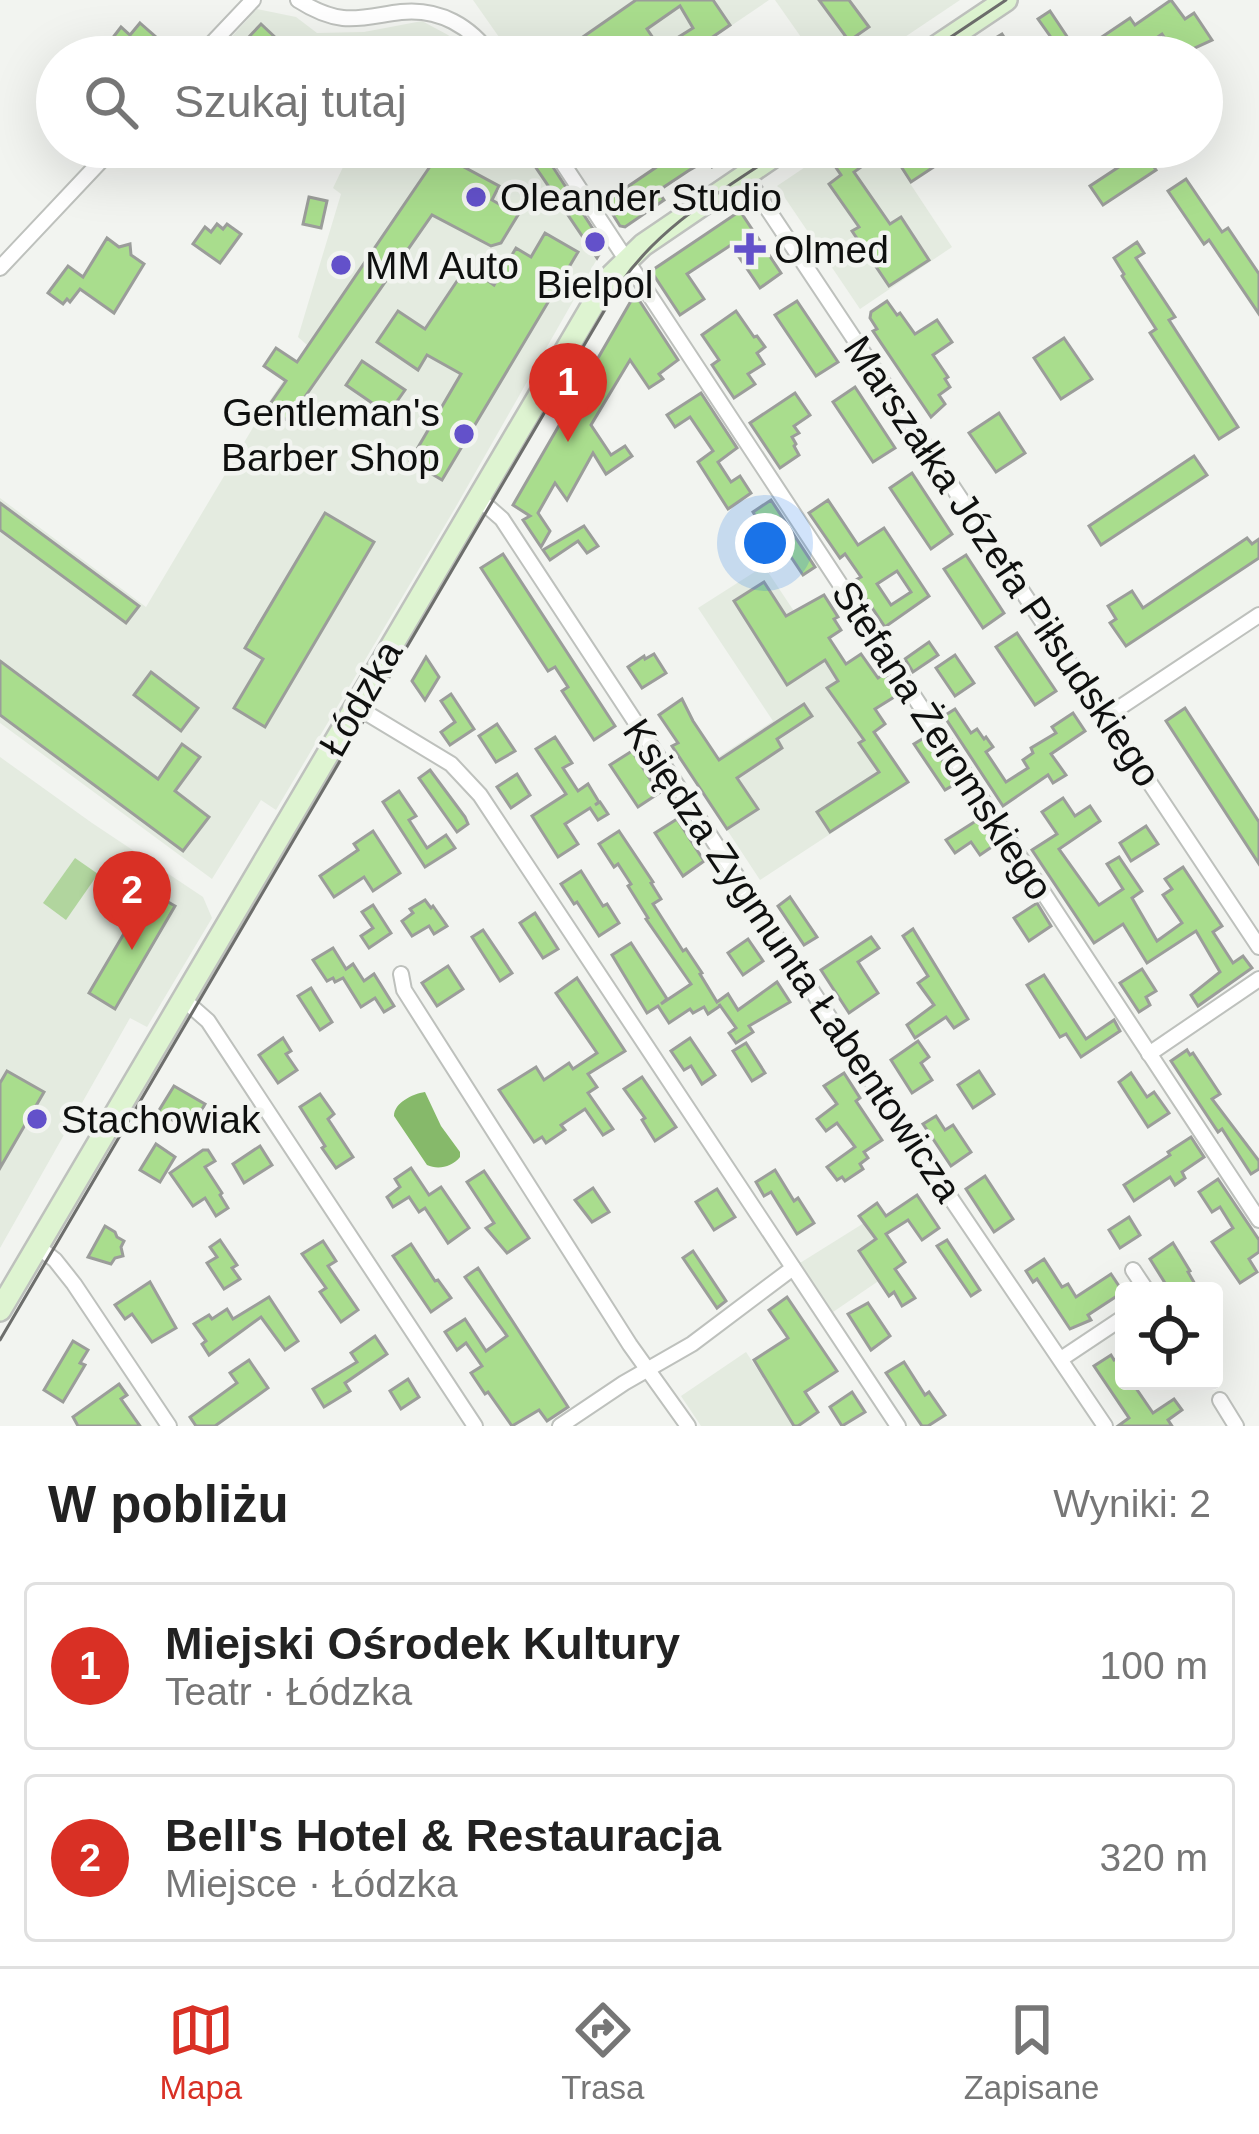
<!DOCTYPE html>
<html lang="pl">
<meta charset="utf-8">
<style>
body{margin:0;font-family:Helvetica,sans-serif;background:#f2f2f2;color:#222}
.controls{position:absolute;right:36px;bottom:36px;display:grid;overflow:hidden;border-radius:12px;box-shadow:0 12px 48px #0002}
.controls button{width:108px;height:108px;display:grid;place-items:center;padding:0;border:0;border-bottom:3px solid #e0e0e0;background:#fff;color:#222;font:60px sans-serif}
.you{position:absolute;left:765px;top:543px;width:42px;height:42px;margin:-30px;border:9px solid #fff;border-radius:50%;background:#1a73e8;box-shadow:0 0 0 18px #1a73e833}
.badge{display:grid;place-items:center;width:78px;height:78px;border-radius:50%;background:#d93025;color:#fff;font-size:39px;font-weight:700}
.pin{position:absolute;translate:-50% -99px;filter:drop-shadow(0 3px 6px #0008)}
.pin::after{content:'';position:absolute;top:63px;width:42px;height:36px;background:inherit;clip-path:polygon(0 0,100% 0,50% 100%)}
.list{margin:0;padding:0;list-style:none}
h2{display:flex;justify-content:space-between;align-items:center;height:156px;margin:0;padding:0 48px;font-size:51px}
h2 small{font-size:39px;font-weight:400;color:#767676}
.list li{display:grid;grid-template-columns:78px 1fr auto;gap:36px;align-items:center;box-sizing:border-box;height:168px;margin:0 24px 24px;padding:0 24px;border:3px solid #e0e0e0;border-radius:12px}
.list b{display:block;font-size:45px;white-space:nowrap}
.list p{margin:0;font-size:39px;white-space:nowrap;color:#767676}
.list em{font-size:39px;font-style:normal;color:#767676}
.icon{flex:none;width:66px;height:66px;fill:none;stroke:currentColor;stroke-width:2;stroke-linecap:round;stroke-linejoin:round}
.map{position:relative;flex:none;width:1259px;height:1426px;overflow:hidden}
.search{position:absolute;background:#fff;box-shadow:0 12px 48px #0002;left:36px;right:36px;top:36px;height:132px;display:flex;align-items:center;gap:30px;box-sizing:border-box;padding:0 42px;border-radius:66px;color:#767676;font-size:45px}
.sheet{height:540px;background:#fff}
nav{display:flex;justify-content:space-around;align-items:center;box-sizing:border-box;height:168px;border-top:3px solid #e0e0e0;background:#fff;font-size:33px;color:#767676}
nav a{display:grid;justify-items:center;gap:6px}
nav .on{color:#d93025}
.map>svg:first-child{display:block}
.built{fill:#e4ebe0}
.green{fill:#b1d59e}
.water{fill:#86b96a}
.building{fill:#a9dd8d;stroke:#9b9d9a;stroke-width:3;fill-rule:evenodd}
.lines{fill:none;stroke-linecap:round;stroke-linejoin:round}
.street-casing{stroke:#bec1bd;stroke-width:18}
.secondary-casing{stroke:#bec1bd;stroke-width:26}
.street{stroke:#fff;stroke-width:14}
.secondary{stroke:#def4d1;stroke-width:21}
.tram{stroke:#6d6e6c;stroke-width:3}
.poi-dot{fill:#6351ca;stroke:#f2f4f0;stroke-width:4.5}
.labels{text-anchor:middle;stroke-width:9;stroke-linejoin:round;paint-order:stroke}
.poi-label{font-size:39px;fill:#0f100f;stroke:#f2f4f0;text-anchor:start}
.street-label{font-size:39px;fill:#0f100f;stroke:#f2f4f0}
</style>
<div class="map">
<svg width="1259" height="1426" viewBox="0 0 1259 1426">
<rect width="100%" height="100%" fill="#f2f4f0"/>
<g class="built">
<polygon points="473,0 769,0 685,57 513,57"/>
<polygon points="775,0 960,0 875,57 815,57"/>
<polygon points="257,9 296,17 317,33 364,32 422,21 448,35 472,57 220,57 216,54"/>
<polygon points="238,147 540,147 605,245 454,510 276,810 261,800 212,879 0,723 0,498 146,607 264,409 307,345 298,337 341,194 333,188 344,165 228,160"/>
<polygon points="835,147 886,147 952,247 860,309 777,186"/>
<polygon points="764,566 908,783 760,880 691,775 773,721 698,608"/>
<polygon points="0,757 92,823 203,897 212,918 147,1027 130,1018 0,1248"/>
<polygon points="864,1223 896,1269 833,1312 800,1263"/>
<polygon points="746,1352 795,1426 701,1426 681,1396"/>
</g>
<polygon class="green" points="75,858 98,874 66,920 43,903"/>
<path class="water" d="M425 1092 441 1126 460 1152V1157C452 1167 438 1170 427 1165L394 1116C394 1103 412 1094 425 1092Z"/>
<g class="building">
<polygon points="636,0 713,0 730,25 688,54 677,38 693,28 680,6 647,29 666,57 554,57"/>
<polygon points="819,0 849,0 869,27 849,41"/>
<polygon points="1171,0 1185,19 1194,13 1212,40 1177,56 1162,34 1128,57 1065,57 1038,19 1050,11 1078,53 1130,18 1135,25"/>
<polygon points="140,23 157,38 141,57 111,57 120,47 111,40 121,27 130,35"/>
<polygon points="261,24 296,57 230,57"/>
<polygon points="1002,34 1017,57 968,57 989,42"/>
<polygon points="426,147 478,147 464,167 499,186 492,200 518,215 501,243 491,246 432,215 288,421 268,407 286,381 264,366 276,348 297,362 431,165 419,157"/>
<polygon points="522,147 540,147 604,246 597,258"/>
<polygon points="645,147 743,147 712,167 707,160 688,171 658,191 664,200 625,227 620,226 605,202 658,166"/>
<polygon points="835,147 890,147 888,149 894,158 882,166 875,157 854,172 890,224 901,217 929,260 889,286 852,231 859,227 829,184 841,175 826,153"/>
<polygon points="905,147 964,147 911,182 893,154"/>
<polygon points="1143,151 1156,170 1103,205 1090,186"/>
<polygon points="1186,179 1222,232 1228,228 1259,274 1259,314 1209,240 1204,244 1168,191"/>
<polygon points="309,197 327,201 321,228 303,224"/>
<polygon points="740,211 781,273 760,288 731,245 687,274 704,299 680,315 653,274 654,269"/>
<polygon points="217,224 223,229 227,224 241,234 220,263 193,244 205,227 211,232"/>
<polygon points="545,233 578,252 442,480 410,461 461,374 427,355 418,370 377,342 398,311 425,329 467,266 494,285 516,248 531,257"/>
<polygon points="107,238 119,247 130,244 131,255 144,264 114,313 80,289 70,302 67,299 63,304 48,293 68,266 83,277"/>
<polygon points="1137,242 1144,253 1136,258 1175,317 1169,320 1238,427 1219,439 1150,333 1156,329 1122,276 1124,274 1114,258"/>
<polygon points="639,300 678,360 659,374 663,379 649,388 630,360 591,425 611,455 625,446 632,456 606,474 593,453 567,500 555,483 538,513 550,531 541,547 523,520 530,516 513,505 631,301"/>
<polygon points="797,301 838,362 816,376 775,315"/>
<polygon points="887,301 897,315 900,313 915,334 937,320 952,342 933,355 948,377 945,379 950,387 939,395 945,404 931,417 873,331 877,329 870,318 871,312"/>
<polygon points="736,311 754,337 757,336 765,347 757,353 764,364 748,374 755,384 734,398 712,365 719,360 702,335"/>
<polygon points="1064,338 1092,379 1061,399 1034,358"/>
<polygon points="362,361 405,390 388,414 346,385"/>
<polygon points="855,387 895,448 873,462 833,402"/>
<polygon points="701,393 737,448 718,462 731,482 740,476 751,493 728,509 698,462 713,451 690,417 675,427 667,415"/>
<polygon points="795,393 810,415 794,426 799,433 792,437 796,444 794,446 799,455 780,468 750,423"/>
<polygon points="999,413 1025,453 996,472 969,433"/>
<polygon points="1194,456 1207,475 1101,545 1089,526"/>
<polygon points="912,473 952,534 931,549 890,488"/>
<polygon points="771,500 815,567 803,575 791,557 770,571 764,561 777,552 753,512"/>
<path d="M828 500 858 545 884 528 929 596 885 627 854 581 861 577 845 554 840 558 809 513ZM897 571 911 592 891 605 877 584Z"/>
<polygon points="0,503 139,606 126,623 0,530"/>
<polygon points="325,513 374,542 265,727 234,708 263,659 245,648"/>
<polygon points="584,526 598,546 587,553 578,541 550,560 543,550"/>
<polygon points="1247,538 1252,544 1259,539 1259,558 1126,646 1110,623 1116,619 1108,606 1132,591 1143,608"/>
<polygon points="503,554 615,726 594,740 562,691 568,687 555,667 548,671 481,568"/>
<polygon points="966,555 1004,613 983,628 944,569"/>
<polygon points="764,582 786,616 824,595 838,617 834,619 841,630 829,638 846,664 861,654 878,678 885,673 899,694 875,709 885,724 874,732 908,782 830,832 817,812 879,772 859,743 864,740 827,688 838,681 825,660 787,685 734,601"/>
<polygon points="1017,633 1056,691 1035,705 996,647"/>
<polygon points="929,642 938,655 913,672 905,659"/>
<polygon points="654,654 666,673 642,688 628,667 644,656 645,659"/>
<polygon points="955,655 974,683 955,696 936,668"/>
<polygon points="426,657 439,677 425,700 412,681"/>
<polygon points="0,661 158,779 182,744 200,757 175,791 209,817 183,851 0,715"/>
<polygon points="151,672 198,708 181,731 134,695"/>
<polygon points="451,694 474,729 450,745 441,732 455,722 441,701"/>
<polygon points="682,699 693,721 719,760 804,704 812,716 777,739 782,748 737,778 758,809 727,829 672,746 678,743 659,715"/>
<polygon points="1185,708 1259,822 1259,864 1166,721"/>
<polygon points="955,709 971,733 977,729 984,739 986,737 993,747 986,752 1006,782 1028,768 1023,760 1033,753 1031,748 1056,733 1052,727 1073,713 1085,731 1051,754 1066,775 1053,783 1048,775 1003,806 944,716"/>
<polygon points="497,724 515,751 496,762 479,736"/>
<polygon points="927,736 957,783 945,790 914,744"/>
<polygon points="555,737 572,763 563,768 578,791 588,784 599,802 595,805 600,802 608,814 598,820 590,808 565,824 578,844 558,857 532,816 566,794 536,749"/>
<polygon points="632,751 659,793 638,807 610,765"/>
<polygon points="430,770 465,817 468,824 457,832 419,778"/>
<polygon points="517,774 530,795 511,808 497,787"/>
<polygon points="399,791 416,816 409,820 427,848 446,835 455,848 425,867 383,802"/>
<polygon points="1063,798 1075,816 1090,806 1100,821 1059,849 1099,905 1123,889 1107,864 1119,857 1142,891 1132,898 1157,941 1182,923 1163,895 1172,889 1165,879 1183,867 1222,926 1213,932 1233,963 1243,956 1252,968 1198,1006 1191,995 1220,972 1196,931 1147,963 1123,924 1094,943 1032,850 1057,834 1042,812"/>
<polygon points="677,819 704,861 683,876 655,833"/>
<polygon points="979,819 996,844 980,855 971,842 955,853 946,840"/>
<polygon points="1146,826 1158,844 1131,861 1120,843"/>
<polygon points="373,831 400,873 373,891 364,877 334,897 320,876 358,850 354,844"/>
<polygon points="619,831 653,882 651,883 661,899 653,904 683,951 686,949 702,973 700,974 717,1002 728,994 738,1010 777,982 790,1002 749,1026 753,1032 736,1043 729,1033 736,1028 719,1004 720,1006 708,1014 704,1007 693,1013 690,1009 669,1023 658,1006 647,1013 612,955 631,943 667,999 661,1004 691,984 646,919 648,918 628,886 631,884 618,864 614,867 599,844"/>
<polygon points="581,871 603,906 607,904 619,923 599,936 577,902 574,904 561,884"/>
<polygon points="149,891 175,906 115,1009 89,993"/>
<polygon points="790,897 817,937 804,945 778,906"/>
<polygon points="425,900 431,908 433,906 447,926 434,934 429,926 412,936 402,921 413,913 410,909"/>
<polygon points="1037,903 1051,926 1029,941 1014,918"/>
<polygon points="373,905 391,933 369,948 361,936 373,928 362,912"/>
<polygon points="535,913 558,949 543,958 520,923"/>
<polygon points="913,929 968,1019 954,1028 946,1017 915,1038 907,1025 934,1005 918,983 928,976 903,936"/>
<polygon points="483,930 512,973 500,981 472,937"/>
<polygon points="871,937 879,948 858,962 878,993 849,1013 821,970"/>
<polygon points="748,939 763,961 743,975 728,953"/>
<polygon points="333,948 346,969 353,964 364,981 374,974 394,1006 384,1012 375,998 361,1007 343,978 335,982 333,978 327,981 313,960"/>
<polygon points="448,966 463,989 437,1006 422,983"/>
<polygon points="1142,969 1156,991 1146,997 1150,1005 1139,1012 1120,983"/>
<polygon points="1044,975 1086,1039 1114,1020 1120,1031 1081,1057 1066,1034 1060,1037 1027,985"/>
<polygon points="577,978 625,1051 588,1074 597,1087 588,1093 613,1129 603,1135 585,1109 561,1125 565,1130 546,1143 542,1137 534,1142 499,1090 536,1067 544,1080 569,1063 573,1069 597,1053 556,993"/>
<polygon points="311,988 332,1022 320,1030 298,996"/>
<polygon points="283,1038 291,1051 286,1054 297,1070 278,1083 259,1055"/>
<polygon points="690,1038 715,1075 702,1084 691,1066 684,1070 671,1051"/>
<polygon points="918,1041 929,1057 921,1063 932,1080 912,1093 891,1060"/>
<polygon points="746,1043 765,1073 752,1081 733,1051"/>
<polygon points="1187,1050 1190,1055 1193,1053 1220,1094 1212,1099 1259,1161 1259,1169 1251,1174 1222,1129 1218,1132 1171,1061"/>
<polygon points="7,1071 44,1092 0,1168 0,1083"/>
<polygon points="979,1071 994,1094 973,1108 958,1085"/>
<polygon points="844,1073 860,1098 856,1101 882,1140 864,1152 868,1158 860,1164 863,1169 845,1181 842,1177 837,1180 827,1167 855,1147 837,1123 826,1131 817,1119 837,1104 824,1086"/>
<polygon points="1131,1073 1147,1097 1154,1092 1169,1113 1148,1127 1119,1082"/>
<polygon points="642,1077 676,1127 655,1141 642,1120 645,1118 624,1089"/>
<polygon points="174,1086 205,1104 190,1130 158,1112"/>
<polygon points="320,1094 334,1114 328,1119 353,1157 336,1168 322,1148 325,1146 300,1107"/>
<polygon points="936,1116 945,1130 953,1125 971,1152 951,1166 923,1124"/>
<polygon points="1191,1137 1204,1157 1182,1172 1185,1178 1175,1185 1170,1177 1134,1201 1124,1185 1170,1155 1168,1152"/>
<polygon points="156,1144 175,1157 160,1182 140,1170"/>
<polygon points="260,1146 272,1165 244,1183 233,1164"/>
<polygon points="203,1150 208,1150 215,1161 205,1167 222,1193 220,1195 228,1208 216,1216 205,1198 193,1206 170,1173"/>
<polygon points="411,1168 429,1195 441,1187 469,1228 448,1243 425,1208 419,1212 409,1197 393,1207 387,1197 400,1187 395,1179"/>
<polygon points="775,1170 794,1201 798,1198 814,1223 797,1234 771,1192 764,1196 756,1182"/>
<polygon points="484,1171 529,1238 507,1253 486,1228 494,1223 467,1182"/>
<polygon points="985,1176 1013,1219 994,1232 966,1189"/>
<polygon points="1218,1179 1259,1240 1259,1252 1249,1259 1257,1272 1240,1283 1212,1242 1233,1228 1220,1207 1212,1212 1199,1192"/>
<polygon points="593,1188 609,1212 592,1222 575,1200"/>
<polygon points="717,1189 735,1217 714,1230 696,1202"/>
<polygon points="917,1195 939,1228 922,1240 908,1220 886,1234 905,1262 895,1269 915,1298 902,1306 894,1292 889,1296 859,1251 876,1239 859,1216 877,1203 886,1216"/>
<polygon points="1129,1217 1140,1235 1120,1248 1109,1230"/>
<polygon points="105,1226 115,1232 117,1237 124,1241 121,1247 123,1256 115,1258 111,1264 88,1257"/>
<polygon points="220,1240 237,1265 232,1268 240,1279 224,1289 207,1263 217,1257 210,1247"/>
<polygon points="947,1240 980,1290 971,1296 937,1246"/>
<polygon points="323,1241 336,1261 328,1266 358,1310 341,1322 320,1292 326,1288 302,1254"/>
<polygon points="1173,1243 1190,1271 1188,1272 1199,1291 1170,1291 1150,1259"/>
<polygon points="411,1244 435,1281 438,1280 451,1298 431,1312 393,1256"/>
<polygon points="693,1251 726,1301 717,1308 683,1258"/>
<polygon points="1044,1259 1062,1287 1068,1284 1076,1297 1111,1274 1123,1292 1088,1315 1091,1320 1070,1329 1037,1279 1033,1282 1026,1271"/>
<polygon points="478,1268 568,1407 547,1421 539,1410 512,1426 488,1392 485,1394 471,1373 482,1366 466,1343 457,1350 445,1332 465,1319 486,1351 507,1336 465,1277"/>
<polygon points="150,1282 176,1328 152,1342 132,1314 125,1319 115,1305"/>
<polygon points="269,1297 298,1341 285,1350 261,1317 209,1355 202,1344 206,1341 194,1324 209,1315 212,1319 227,1309 233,1319"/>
<polygon points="787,1297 837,1371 805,1392 818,1412 798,1426 794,1426 754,1360 788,1338 769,1310"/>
<polygon points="868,1303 890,1336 871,1350 848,1314"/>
<polygon points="375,1336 387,1354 345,1383 350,1391 324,1407 313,1389 357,1362 351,1353"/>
<polygon points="73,1341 88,1350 80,1363 85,1365 63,1402 44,1390"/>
<polygon points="1124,1354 1124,1381 1131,1381 1153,1413 1174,1399 1182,1410 1168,1420 1172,1426 1118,1426 1129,1418 1094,1366 1111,1355 1114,1360"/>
<polygon points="249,1360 268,1388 215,1426 196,1426 190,1417 237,1383 230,1373"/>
<polygon points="904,1362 925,1395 929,1392 945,1415 928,1426 922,1426 886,1373"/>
<polygon points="408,1379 419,1397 401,1409 390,1391"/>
<polygon points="119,1384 127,1395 121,1399 140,1426 78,1426 73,1417"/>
<polygon points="852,1392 865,1412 842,1426 830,1407"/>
</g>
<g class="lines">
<defs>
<g id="street">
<path d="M298 0C312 9 326 16 343 18 362 20 382 14 401 12 439 8 471 26 492 57"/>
<polyline points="199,57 253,0"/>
<polyline points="552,147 1259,1220"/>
<polyline points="745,175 1259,947"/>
<polyline points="0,268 114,147"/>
<polyline points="478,498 502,519 866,1073 1105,1426"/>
<polyline points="355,706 451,764 480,795 898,1426"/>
<polyline points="1107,716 1259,615"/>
<polyline points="401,974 404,990 630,1345 688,1426"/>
<polyline points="183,999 208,1021 475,1426"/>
<polyline points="1149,1054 1259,979"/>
<polyline points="37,1246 55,1260 74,1284 169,1426"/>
<polyline points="1133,1270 1147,1291"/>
<polyline points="1061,1359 1124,1317"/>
<polyline points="1220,1400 1236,1426"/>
<polyline points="560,1426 624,1383 692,1344 793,1268"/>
</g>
<g id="secondary">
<polyline points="921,57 1006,0"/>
<polyline points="0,1310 608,279 643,245 787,147"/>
</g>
</defs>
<use href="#street" class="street-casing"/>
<use href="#secondary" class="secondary-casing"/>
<use href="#street" class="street"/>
<use href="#secondary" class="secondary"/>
<g class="tram">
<polyline points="921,57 1006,0"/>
<path d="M0 1340 620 284C662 223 727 188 787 147"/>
</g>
</g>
<g class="poi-dot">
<circle cx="476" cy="197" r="12"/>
<circle cx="595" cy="242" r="12"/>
<path d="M744 231h12v12h12v12h-12v12h-12v-12h-12v-12h12z"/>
<circle cx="341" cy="265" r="12"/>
<circle cx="464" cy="434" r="12"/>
<circle cx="37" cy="1119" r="12"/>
</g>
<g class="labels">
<g class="poi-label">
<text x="500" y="211">Oleander Studio</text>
<text x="774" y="263">Olmed</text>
<text x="365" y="279">MM Auto</text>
<text x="595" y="298" text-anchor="middle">Bielpol</text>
<text x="440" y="426" text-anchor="end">Gentleman's<tspan x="440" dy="45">Barber Shop</tspan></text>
<text x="61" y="1133">Stachowiak</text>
</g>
<g class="street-label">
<text transform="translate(1003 561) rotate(56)" y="14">Marszałka Józefa Piłsudskiego</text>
<text transform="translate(360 698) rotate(-60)" y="14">Łódzka</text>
<text transform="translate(943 740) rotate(57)" y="14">Stefana Żeromskiego</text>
<text transform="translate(793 960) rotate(56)" y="14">Księdza Zygmunta Łabentowicza</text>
</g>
</g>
</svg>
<div class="controls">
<button><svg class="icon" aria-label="locate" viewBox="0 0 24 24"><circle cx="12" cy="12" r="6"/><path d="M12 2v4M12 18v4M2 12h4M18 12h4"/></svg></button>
</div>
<div class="you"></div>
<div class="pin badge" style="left:568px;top:442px">1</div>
<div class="pin badge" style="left:132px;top:950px">2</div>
<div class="search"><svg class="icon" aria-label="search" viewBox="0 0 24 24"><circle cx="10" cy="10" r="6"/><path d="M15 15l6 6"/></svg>Szukaj tutaj</div>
</div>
<section class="sheet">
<h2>W pobliżu<small>Wyniki: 2</small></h2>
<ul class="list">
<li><span class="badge">1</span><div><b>Miejski Ośrodek Kultury</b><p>Teatr · Łódzka</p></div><em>100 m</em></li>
<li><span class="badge">2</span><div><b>Bell's Hotel &amp; Restauracja</b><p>Miejsce · Łódzka</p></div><em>320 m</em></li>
</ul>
</section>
<nav>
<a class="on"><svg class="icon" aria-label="map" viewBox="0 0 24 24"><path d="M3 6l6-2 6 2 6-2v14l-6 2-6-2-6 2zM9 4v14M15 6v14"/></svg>Mapa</a>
<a><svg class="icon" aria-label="directions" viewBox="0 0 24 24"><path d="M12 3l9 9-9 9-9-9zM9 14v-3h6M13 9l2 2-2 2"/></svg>Trasa</a>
<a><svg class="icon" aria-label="saved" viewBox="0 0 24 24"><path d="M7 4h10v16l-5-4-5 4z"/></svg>Zapisane</a>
</nav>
